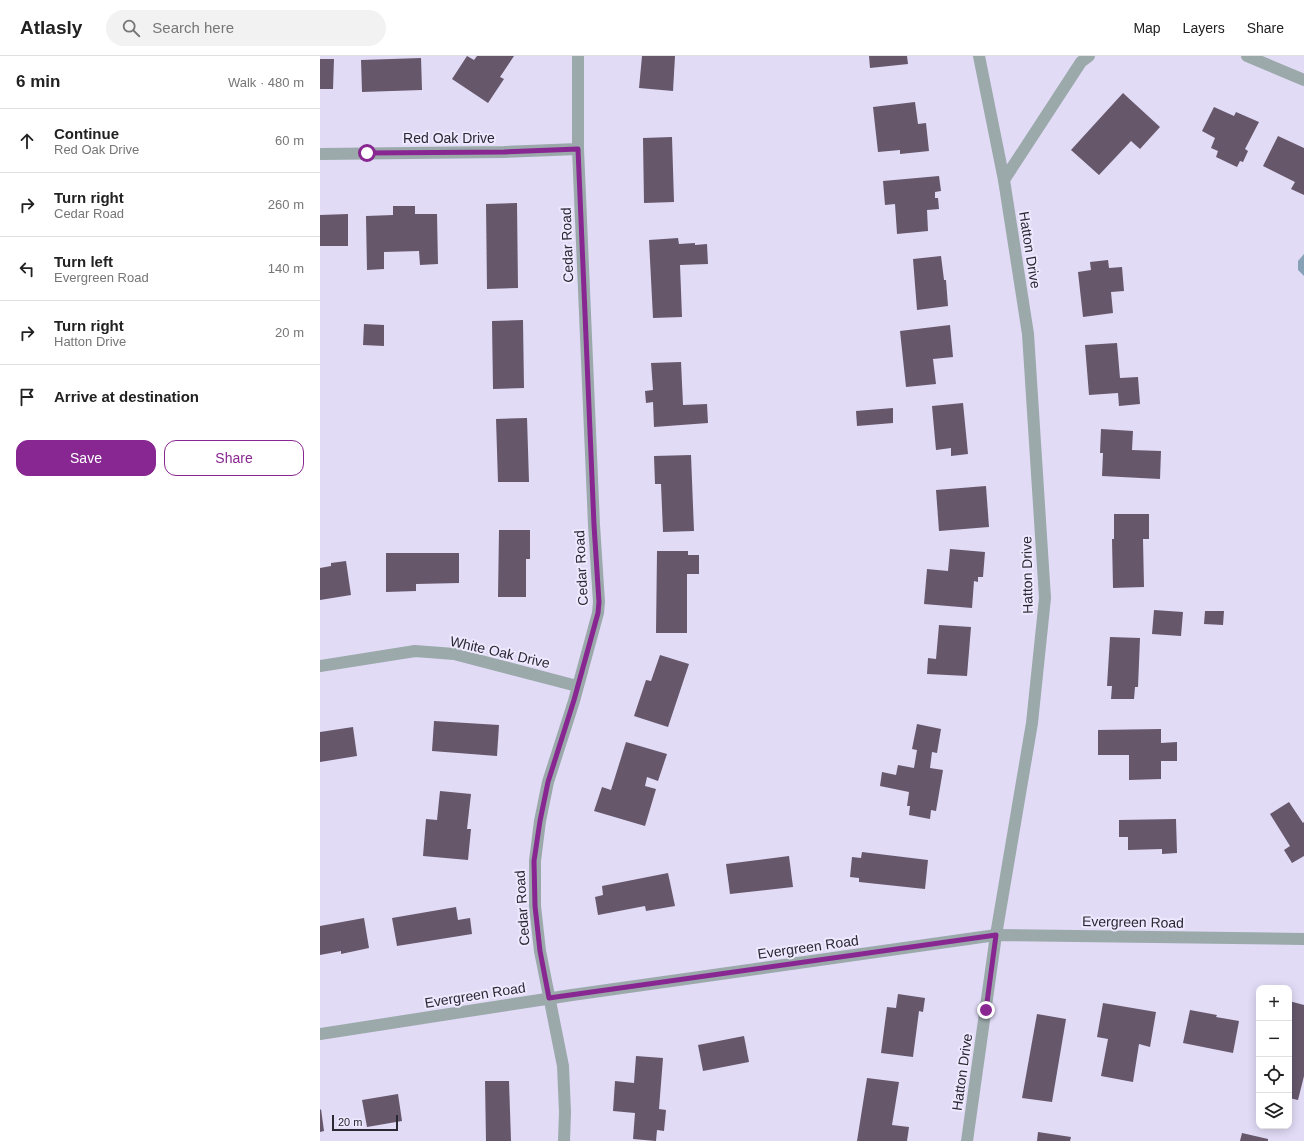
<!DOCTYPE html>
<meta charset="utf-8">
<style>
body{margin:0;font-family:Helvetica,sans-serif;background:#f2f2f2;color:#222}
.controls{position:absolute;right:12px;bottom:12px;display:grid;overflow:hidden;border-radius:8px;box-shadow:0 2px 10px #0003}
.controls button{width:36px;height:36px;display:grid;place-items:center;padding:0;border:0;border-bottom:1px solid #e0e0e0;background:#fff;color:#222;font:20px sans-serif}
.scale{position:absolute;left:12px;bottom:10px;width:66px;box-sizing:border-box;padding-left:4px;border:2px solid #2a2832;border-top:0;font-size:11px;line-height:14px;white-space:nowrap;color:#2a2832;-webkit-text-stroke:3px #eee9ff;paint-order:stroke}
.stop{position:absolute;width:12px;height:12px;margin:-9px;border:3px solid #882791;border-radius:50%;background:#fff}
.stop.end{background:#882791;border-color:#fff;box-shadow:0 1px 4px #0008}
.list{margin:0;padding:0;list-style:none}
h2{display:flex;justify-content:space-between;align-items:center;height:52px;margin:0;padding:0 16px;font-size:17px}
h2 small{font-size:13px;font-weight:400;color:#767676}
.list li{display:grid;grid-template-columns:26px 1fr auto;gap:12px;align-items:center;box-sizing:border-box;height:64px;padding:0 16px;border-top:1px solid #e0e0e0}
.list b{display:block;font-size:15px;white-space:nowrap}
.list p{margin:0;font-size:13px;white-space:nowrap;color:#767676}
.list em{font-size:13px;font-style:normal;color:#767676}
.actions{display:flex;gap:8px;padding:12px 16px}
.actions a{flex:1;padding:9px 0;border:1px solid #882791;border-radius:12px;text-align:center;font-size:14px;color:#882791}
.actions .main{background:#882791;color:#fff}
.icon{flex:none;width:22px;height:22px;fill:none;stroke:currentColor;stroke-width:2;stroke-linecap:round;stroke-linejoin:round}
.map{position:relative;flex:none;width:984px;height:1085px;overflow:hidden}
header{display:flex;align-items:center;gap:24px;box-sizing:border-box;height:56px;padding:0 20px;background:#fff;border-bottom:1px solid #e0e0e0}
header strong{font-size:19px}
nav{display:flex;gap:22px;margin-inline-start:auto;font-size:14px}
.search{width:280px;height:36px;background:#f2f2f2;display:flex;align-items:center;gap:10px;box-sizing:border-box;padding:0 14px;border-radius:22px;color:#767676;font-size:15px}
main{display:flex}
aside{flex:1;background:#fff}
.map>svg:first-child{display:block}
.water{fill:#87a2b6}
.building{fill:#66576b}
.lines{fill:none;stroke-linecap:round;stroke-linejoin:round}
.minor{stroke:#9ba9ab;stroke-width:12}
.tertiary{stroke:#9ba9ab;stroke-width:12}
.route{stroke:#882791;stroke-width:5}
.labels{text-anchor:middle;stroke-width:4;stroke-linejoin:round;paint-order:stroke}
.street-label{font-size:14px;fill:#2a2832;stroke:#eee9ff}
</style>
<header>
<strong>Atlasly</strong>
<div class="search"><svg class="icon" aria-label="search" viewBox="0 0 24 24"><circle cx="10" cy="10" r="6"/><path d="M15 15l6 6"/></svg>Search here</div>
<nav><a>Map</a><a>Layers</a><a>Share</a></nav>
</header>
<main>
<aside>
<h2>6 min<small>Walk · 480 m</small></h2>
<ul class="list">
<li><svg class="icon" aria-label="ahead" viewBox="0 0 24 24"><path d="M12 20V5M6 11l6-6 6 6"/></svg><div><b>Continue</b><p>Red Oak Drive</p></div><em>60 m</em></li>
<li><svg class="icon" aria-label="right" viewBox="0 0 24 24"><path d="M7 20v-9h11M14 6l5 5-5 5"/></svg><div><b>Turn right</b><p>Cedar Road</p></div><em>260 m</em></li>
<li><svg class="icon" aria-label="left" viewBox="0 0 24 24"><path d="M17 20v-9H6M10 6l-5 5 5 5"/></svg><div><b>Turn left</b><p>Evergreen Road</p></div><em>140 m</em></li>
<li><svg class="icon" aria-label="right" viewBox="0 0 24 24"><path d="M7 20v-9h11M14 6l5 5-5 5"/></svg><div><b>Turn right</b><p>Hatton Drive</p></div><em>20 m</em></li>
<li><svg class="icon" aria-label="arrive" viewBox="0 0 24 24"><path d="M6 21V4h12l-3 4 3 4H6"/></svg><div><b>Arrive at destination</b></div></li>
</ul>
<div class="actions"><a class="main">Save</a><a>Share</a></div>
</aside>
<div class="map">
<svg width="984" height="1085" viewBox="0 0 984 1085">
<rect width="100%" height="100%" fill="#e1dbf6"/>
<polygon class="water" points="984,198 984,220 978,214 978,205"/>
<g class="building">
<polygon points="147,0 154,4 157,0 194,0 180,21 184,23 168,47 132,23"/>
<polygon points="322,0 355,0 353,35 319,32"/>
<polygon points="549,0 587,0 588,8 550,12"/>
<polygon points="101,2 102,34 42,36 41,4"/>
<polygon points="0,3 14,3 13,33 0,33"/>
<polygon points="803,37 840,71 820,93 811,85 779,119 751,94"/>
<polygon points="595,46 598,68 606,67 609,95 580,98 580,94 558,96 553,51"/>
<polygon points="894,51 914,60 916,56 939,66 925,93 928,95 923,106 920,105 917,111 896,101 898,95 891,92 895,82 882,75"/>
<polygon points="958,80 984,92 984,139 971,133 975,126 943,110"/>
<polygon points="352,81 354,146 324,147 323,82"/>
<polygon points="619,120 621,135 615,136 615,142 618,142 619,153 607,154 608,175 577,178 575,148 565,149 563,125"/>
<polygon points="197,147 198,232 167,233 166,148"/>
<polygon points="73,150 95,150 95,158 117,158 118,208 100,209 99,195 64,196 64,213 47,214 46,160 73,159"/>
<polygon points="28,158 28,190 0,190 0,159"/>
<polygon points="358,182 359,188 375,187 375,189 387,188 388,208 360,209 362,261 333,262 329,184"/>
<polygon points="621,200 624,224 626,224 628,250 597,254 593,203"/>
<polygon points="788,204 789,212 802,211 804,235 791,236 793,257 763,261 758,216 771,214 770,206"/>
<polygon points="203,264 204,332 173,333 172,265"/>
<polygon points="44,268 64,269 64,290 43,289"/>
<polygon points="630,269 633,301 613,303 616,328 586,331 580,275"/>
<polygon points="797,287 800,322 818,321 820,348 799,350 798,337 769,339 765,289"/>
<polygon points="361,306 363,349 387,348 388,367 334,371 333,346 326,347 325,335 333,334 331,307"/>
<polygon points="643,347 648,398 631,400 631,392 616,394 612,350"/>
<polygon points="573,352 573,367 537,370 536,355"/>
<polygon points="207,362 209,426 178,426 176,363"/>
<polygon points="781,373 813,375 812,394 841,395 840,423 782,420 783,397 780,397"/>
<polygon points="371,399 374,475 343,476 341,428 335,428 334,400"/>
<polygon points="666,430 669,471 619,475 616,434"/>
<polygon points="794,458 829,458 829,483 823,483 824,531 793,532 792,483 794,483"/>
<polygon points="179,474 210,474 210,503 206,503 206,541 178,541"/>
<polygon points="630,493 665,496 663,521 658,521 658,526 654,525 652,552 604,548 607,513 628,515"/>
<polygon points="337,495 368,495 368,499 379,499 379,518 367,518 367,577 336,577"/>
<polygon points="66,497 139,497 139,527 96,528 96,535 66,536"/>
<polygon points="26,505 31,539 0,544 0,512 11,510 11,507"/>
<polygon points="834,554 863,556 861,580 832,578"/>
<polygon points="885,555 904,555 903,569 884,568"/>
<polygon points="619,569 651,571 647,620 607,618 608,602 616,603"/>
<polygon points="790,581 820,582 818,631 815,631 814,643 791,643 792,630 787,630"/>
<polygon points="340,599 369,608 348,671 314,660 326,624 331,625"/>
<polygon points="114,665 179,669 177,700 112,695"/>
<polygon points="597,668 621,673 617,697 612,696 610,712 623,714 616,755 611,754 610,763 589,759 590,750 587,750 589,736 560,730 562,716 576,719 578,709 594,712 597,694 592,693"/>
<polygon points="33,671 37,700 0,706 0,676"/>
<polygon points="841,673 841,687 857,686 857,705 841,705 841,723 809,724 809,699 778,699 778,674"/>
<polygon points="306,686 347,698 338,725 327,721 325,730 336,733 325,770 274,755 282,731 291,734"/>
<polygon points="120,735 151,738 147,773 151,773 148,804 103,800 106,763 117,764"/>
<polygon points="969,746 983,767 984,766 984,800 972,807 964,794 970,790 950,758"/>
<polygon points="856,763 857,797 842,798 842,793 808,794 808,781 799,781 799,764"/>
<polygon points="542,796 608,804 605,833 539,826 539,822 530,821 532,801 541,802"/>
<polygon points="469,800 473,831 410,838 406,808"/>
<polygon points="348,817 355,850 326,855 325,850 278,859 275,841 283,839 282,830"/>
<polygon points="136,851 138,864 150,862 152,878 77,890 72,862"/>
<polygon points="44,862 49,892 21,898 21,895 0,899 0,870"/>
<polygon points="578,938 605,942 603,956 599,955 593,1001 561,997 567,951 576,952"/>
<polygon points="969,945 984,949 984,1020 978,1044 969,1042"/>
<polygon points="783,947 836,956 830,991 819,988 813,1026 781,1020 788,983 777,981"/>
<polygon points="870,954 897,959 896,961 919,965 913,997 863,987"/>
<polygon points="717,958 746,963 732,1046 702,1042"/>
<polygon points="424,980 429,1006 383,1015 378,989"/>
<polygon points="316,1000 343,1002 339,1053 346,1054 344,1075 337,1074 336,1085 313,1083 315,1057 293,1055 295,1025 314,1027"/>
<polygon points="547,1022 579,1026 572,1069 589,1071 587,1085 537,1085"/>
<polygon points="165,1025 189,1025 191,1085 166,1085"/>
<polygon points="78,1038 82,1065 47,1071 42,1044"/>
<polygon points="1,1053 4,1075 0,1076 0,1054"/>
<polygon points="718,1076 751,1081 750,1085 717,1085"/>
<polygon points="922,1077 948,1083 948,1085 920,1085"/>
</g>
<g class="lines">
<g class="minor">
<polyline points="927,0 984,24"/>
<polyline points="0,98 184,96 258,93"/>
<polyline points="684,124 761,6 769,0"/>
<polyline points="0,610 95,595 134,598 257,630"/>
<polyline points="244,1085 245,1056 243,1010 220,895 215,850 215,805 220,765 228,726 254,645 278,557 279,546 274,469 258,93 258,0"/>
<polyline points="647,1085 676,879 712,667 725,542 708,278 684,124 659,0"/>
</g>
<polyline class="tertiary" points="0,978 252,939 676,879 984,883"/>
</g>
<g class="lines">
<polyline class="route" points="47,97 184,96 258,93 274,469 279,546 278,557 254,644 228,726 220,765 214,805 215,850 220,895 229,942 676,879 666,954"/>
</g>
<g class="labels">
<g class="street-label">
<text x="129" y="87">Red Oak Drive</text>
<text transform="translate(247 189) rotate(-92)" y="5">Cedar Road</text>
<text transform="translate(710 194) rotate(81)" y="5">Hatton Drive</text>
<text transform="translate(261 512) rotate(-93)" y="5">Cedar Road</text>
<text transform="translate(707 519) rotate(-91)" y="5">Hatton Drive</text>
<text transform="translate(180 596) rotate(13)" y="5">White Oak Drive</text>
<text transform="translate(202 852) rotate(-94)" y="5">Cedar Road</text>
<text transform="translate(813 866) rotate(1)" y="5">Evergreen Road</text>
<text transform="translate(488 891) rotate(-8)" y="5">Evergreen Road</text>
<text transform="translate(155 939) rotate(-9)" y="5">Evergreen Road</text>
<text transform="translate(642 1016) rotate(-82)" y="5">Hatton Drive</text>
</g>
</g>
</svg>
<div class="controls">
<button>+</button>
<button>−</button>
<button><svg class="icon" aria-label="locate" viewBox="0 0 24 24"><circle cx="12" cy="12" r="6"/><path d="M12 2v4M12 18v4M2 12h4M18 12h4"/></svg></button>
<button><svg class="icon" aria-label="layers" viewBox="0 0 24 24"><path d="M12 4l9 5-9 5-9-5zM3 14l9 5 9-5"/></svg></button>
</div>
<div class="scale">20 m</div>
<div class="stop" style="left:47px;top:97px"></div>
<div class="stop end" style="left:666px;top:954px"></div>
</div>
</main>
